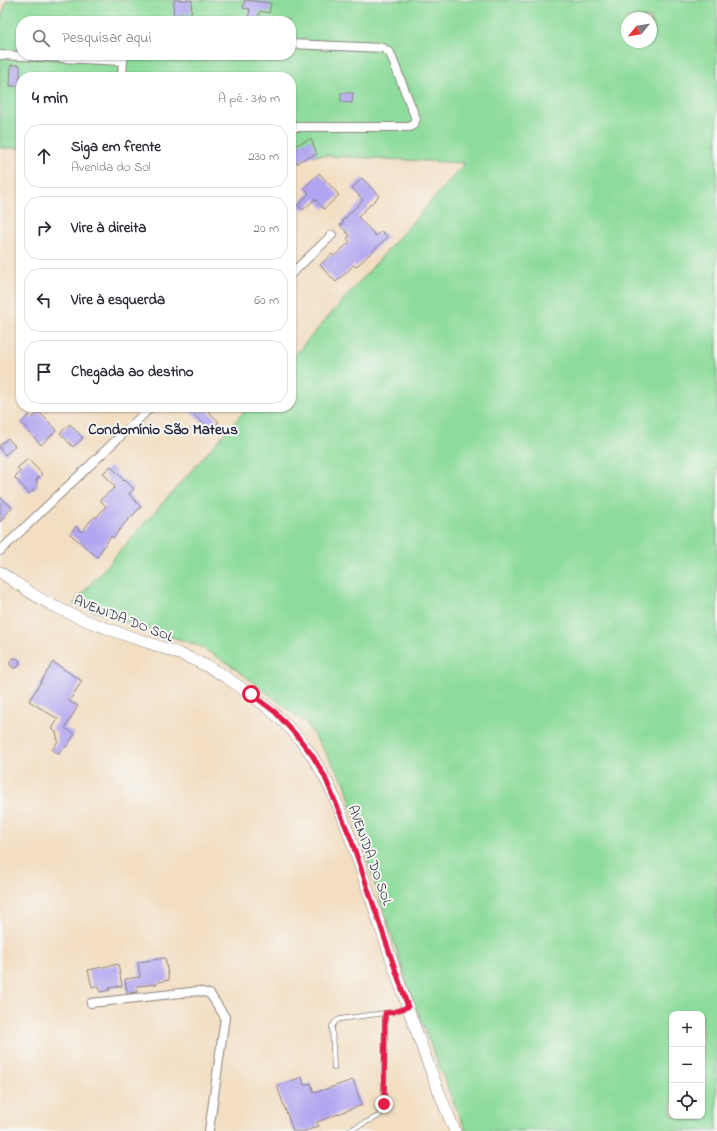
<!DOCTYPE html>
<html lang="pt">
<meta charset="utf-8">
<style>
body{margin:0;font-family:"Indie Flower",sans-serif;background:#f7f7f7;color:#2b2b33}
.controls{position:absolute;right:12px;bottom:12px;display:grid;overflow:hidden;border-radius:8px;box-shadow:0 1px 3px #0004}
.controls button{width:36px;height:36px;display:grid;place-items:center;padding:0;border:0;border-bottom:1px solid #e1e1e2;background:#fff;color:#2b2b33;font:20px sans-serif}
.compass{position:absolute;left:621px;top:12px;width:36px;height:36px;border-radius:50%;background:#fff;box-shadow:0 1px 3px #0004;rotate:240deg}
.stop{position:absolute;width:12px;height:12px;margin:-9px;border:3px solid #e11d48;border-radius:50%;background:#fff}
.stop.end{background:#e11d48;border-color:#fff;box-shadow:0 1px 4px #0008}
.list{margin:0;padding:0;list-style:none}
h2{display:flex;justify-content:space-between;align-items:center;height:52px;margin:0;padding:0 16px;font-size:17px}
h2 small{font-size:13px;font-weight:400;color:#7c7c81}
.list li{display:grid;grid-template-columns:26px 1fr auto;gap:12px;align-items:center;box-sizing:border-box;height:64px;margin:0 8px 8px;padding:0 8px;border:1px solid #e1e1e2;border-radius:16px}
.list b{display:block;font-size:15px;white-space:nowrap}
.list p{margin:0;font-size:13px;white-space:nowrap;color:#7c7c81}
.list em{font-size:13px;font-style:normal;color:#7c7c81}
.icon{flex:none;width:22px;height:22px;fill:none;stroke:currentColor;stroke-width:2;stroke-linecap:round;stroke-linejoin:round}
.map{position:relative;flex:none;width:717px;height:1131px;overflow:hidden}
.search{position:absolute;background:#fff;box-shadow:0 1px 3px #0004;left:16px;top:16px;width:280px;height:44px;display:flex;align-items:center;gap:10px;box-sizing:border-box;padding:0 14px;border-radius:16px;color:#7c7c81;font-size:15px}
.panel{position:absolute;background:#fff;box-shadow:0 1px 3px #0004;left:16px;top:72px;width:280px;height:340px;border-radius:16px}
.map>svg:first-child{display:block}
.green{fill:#8edc9b;stroke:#587f6b;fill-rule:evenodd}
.building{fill:#b1a4f0}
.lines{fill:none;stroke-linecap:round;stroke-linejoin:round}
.lane-casing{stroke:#8a807e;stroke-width:5.5}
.street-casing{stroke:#8a807e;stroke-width:10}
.secondary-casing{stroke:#8a807e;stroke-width:12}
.lane{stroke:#fff;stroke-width:4}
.street{stroke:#fff;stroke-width:8}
.secondary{stroke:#fff;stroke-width:11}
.route{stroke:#e11d48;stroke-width:5}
.labels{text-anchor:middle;stroke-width:4;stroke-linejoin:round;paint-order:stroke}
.street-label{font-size:14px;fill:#22223b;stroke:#f6f6f2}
.neighbourhood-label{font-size:15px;font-weight:bold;fill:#22223b;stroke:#f6f6f2}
</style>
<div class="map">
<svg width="717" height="1131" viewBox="0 0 717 1131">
<rect width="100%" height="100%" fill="#f6f6f2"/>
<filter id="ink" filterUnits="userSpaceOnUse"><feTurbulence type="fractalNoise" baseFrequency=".025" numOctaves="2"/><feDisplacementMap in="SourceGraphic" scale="8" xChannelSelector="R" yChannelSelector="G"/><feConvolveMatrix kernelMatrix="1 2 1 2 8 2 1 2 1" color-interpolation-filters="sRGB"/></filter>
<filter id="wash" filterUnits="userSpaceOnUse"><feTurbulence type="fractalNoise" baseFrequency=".012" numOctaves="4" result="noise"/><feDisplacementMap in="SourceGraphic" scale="16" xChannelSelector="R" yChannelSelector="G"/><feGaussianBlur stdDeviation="0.9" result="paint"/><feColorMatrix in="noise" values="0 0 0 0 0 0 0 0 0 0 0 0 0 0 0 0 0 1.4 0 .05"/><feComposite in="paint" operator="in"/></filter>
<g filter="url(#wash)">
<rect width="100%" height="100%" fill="#f3dec2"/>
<path class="green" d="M7 0H717V1131H466L452 1099 411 995 367 859 345 783 306 723 232 666 199 646 73 604 248 407H291V359L465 163 291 154V77H21V148H0V22ZM627 18H651V42H627ZM21 21H291V55H21ZM672 1014H702V1116H672Z"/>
<g id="blocks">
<g class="building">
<polygon points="174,0 192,0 191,14 181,14 181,17 173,16"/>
<polygon points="245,0 271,3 269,13 260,11 257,21 248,20 250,9 243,8"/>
<polygon points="11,65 20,65 20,86 10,86"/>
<polygon points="341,93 353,93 352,103 341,102"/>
<polygon points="311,139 317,154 299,161 299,163 291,163 291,147"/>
<polygon points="319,173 339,195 324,209 315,199 303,210 298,205 309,193 304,188"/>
<polygon points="362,178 379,196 358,217 376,236 381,231 388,237 356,267 354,265 336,282 320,265 332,254 334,256 350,242 347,238 350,236 340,225 343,223 342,221 363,200 352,188"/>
<polygon points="185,407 204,407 219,422 207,433 202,427 204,424"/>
<polygon points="39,412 57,430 41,445 21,423 29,415 32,418"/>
<polygon points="70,424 83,438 73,447 60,433"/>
<polygon points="8,438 15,446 5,455 0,449 0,445"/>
<polygon points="28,459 42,474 36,480 38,482 36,483 38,486 29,494 15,478 16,476 20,471 17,468"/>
<polygon points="111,466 124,481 125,480 134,489 129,494 141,507 124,524 113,538 111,536 97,557 70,534 76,526 82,532 90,521 95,517 97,517 106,506 100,500 115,487 103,473"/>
<polygon points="0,497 12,507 0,522"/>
<circle cx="15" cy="663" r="5"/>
<polygon points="53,662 82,681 69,701 78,706 65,728 75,734 66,747 61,750 59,754 52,750 58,741 56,732 52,729 58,719 29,701"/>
<polygon points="165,958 169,980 159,982 157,984 137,986 138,992 127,993 125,979 140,977 138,962"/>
<polygon points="118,964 122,986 109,988 110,990 100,992 99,986 92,987 88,970"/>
<polygon points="302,1077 304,1085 311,1083 314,1093 353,1080 362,1105 317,1122 319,1126 306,1131 293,1131 277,1086"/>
</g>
</g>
</g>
<g filter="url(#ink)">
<use href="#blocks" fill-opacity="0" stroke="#8a807e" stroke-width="1"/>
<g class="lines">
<defs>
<g id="lane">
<polyline points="334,1068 332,1027 335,1022 340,1019 385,1013"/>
<polyline points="348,1131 379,1116 384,1104 385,1013 393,1012 407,1007"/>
</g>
<g id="street">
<polyline points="291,44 383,48 390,53 416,119 414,124 410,127 291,127"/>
<polyline points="0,55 123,61"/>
<polyline points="122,77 123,61 125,55"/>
<polyline points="291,274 332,235"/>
<polyline points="0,551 151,407"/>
<polyline points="91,1003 199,991 210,994 225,1017 209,1131"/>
</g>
<path id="secondary" d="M0 572C18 584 36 598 56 607 72 615 89 622 106 628 145 643 188 653 224 676 257 698 290 722 312 756 341 800 355 853 372 902 398 979 423 1056 455 1131"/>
</defs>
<use href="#lane" class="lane-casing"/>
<use href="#street" class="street-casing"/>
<use href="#secondary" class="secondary-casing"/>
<use href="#lane" class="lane"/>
<use href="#street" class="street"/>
<use href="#secondary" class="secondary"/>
</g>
</g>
<g class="lines" filter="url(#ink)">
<polyline class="route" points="251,694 275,712 298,737 312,755 324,775 351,839 408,1007 393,1012 385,1013 384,1104"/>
</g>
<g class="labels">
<g class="street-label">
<text transform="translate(124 618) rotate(21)" y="5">AVENIDA DO SOL</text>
<text transform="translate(371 855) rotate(70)" y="5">AVENIDA DO SOL</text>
</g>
<g class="neighbourhood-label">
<text x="163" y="434">Condomínio São Mateus</text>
</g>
</g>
</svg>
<div class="controls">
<button>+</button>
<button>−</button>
<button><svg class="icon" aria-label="locate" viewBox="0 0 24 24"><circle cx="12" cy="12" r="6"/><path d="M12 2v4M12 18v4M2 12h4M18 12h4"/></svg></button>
</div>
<svg class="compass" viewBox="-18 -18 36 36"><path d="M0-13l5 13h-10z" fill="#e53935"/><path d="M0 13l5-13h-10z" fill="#7c7c81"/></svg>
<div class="stop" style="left:251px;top:694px"></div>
<div class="stop end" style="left:384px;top:1104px"></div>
<div class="search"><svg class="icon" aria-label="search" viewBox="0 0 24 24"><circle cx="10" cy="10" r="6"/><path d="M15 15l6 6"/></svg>Pesquisar aqui</div>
<section class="panel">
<h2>4 min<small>A pé · 310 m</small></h2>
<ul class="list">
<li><svg class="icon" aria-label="ahead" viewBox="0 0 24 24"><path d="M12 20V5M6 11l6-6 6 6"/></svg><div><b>Siga em frente</b><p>Avenida do Sol</p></div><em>230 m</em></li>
<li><svg class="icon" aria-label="right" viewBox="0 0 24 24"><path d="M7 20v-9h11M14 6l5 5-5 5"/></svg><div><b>Vire à direita</b></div><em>20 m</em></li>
<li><svg class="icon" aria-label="left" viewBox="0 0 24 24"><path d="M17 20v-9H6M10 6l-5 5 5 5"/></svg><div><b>Vire à esquerda</b></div><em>60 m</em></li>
<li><svg class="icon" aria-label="arrive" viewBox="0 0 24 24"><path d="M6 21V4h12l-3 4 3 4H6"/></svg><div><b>Chegada ao destino</b></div></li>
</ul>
</section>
</div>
